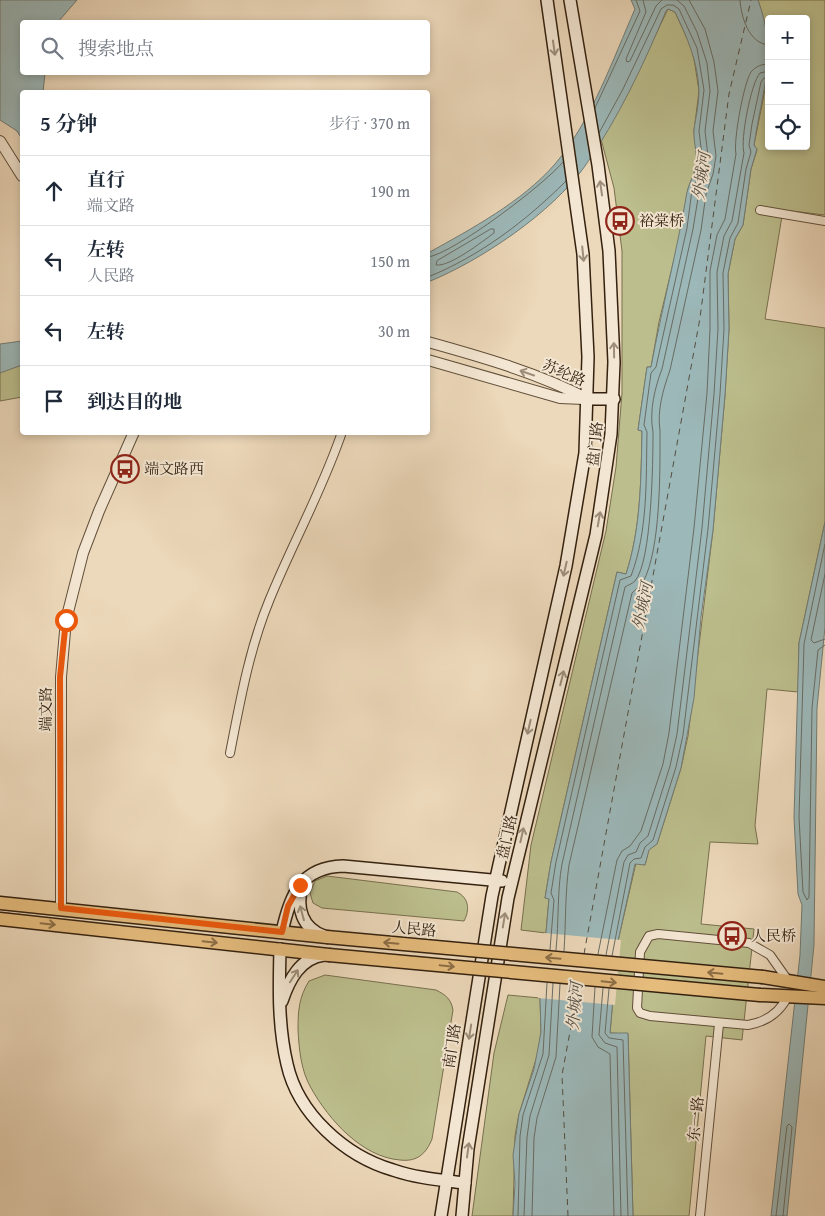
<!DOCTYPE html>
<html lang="zh">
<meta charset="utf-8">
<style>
body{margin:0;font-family:"Gentium Book Plus","Noto Serif SC",serif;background:#f2f2f3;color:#1f2937}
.controls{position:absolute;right:15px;top:15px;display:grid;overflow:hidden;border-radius:5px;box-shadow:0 2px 8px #0003}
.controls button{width:45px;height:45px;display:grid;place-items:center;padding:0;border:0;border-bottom:1px solid #e0e1e3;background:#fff;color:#1f2937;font:25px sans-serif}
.stop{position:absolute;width:15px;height:15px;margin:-11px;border:4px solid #ea580c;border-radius:50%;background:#fff}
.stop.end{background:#ea580c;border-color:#fff;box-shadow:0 1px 5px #0008}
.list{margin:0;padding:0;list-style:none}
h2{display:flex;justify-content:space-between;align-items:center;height:65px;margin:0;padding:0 20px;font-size:21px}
h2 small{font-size:16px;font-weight:400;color:#747a83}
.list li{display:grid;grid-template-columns:32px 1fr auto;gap:15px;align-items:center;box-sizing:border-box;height:70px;padding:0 20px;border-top:1px solid #e0e1e3}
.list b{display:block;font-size:19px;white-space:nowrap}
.list p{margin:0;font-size:16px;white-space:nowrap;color:#747a83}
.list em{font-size:16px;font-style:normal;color:#747a83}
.icon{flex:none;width:28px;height:28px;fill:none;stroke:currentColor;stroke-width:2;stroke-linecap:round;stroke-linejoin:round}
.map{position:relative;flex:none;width:825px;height:1216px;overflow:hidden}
.search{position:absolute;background:#fff;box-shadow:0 2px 8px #0003;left:20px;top:20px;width:410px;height:55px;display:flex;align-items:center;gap:12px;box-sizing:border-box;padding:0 18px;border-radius:5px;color:#747a83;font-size:19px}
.panel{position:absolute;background:#fff;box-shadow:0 2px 8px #0003;left:20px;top:90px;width:410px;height:345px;border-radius:5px}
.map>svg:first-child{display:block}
.green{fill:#bcbe8d;stroke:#78704e}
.water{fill:#9cb8b9;stroke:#727c75}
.pier{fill:#ecd8ba}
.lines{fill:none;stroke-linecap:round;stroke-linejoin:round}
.shore{stroke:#686c64;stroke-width:1}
.ferry{stroke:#534e42;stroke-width:1;stroke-dasharray:6 5;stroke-linecap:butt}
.minor-casing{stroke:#624f3a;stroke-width:10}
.tertiary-casing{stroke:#624f3a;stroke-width:12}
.secondary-casing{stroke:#34210f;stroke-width:14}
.primary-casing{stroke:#34210f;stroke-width:15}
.minor{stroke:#f3e6d2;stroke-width:8}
.tertiary{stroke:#f3e6d2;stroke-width:10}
.secondary{stroke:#f3e6d2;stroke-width:11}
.primary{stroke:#e6bc7d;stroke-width:12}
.primary-bridge-casing{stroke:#34210f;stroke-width:15;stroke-linecap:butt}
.primary-bridge{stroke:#e6bc7d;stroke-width:12}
.oneway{stroke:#9d8d7a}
.oneway2{stroke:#8d6e46}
.route{stroke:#ea580c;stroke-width:6}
.labels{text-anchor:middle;stroke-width:4;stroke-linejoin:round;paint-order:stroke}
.poi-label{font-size:15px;fill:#34210f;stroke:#f3e6d2;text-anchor:start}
.street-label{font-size:15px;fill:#34210f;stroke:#f3e6d2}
.water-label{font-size:16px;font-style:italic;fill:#534e42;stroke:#f3e6d2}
</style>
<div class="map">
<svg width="825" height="1216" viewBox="0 0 825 1216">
<rect width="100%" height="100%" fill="#ecd8ba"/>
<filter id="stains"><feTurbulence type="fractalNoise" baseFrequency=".004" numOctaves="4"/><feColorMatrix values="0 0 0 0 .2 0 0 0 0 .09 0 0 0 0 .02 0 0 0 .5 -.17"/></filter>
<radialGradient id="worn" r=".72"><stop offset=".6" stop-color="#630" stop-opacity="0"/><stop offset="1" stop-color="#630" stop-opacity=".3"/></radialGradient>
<g class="green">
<polygon points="758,0 825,0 825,215 783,210 765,319 825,328 825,522 799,643 798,692 767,689 755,826 758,844 710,842 701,924 754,929 742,1040 706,1036 689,1216 633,1216 628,1034 610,1033 618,941 636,863 645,865 649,849 657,844 681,768 688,736 713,530 725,395 729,329 728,274 735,239 743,225 751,169 757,150 754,145 769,69 769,146 806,146 806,19 769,19 769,40"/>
<path d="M668 9 675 12 692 49 695 65 699 91 694 131 697 156 695 170 688 189 682 226 659 322 651 367H647L638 430 642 431C641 479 641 528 626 574L617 572 551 862 545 898H549L546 933 521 930 531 845 606 531 616 467 622 393V251L614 188 601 139 628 92Z"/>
<polygon points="22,365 22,397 0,401 0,371"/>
<path d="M327 876 457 892C469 898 470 910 464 921L322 908 313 903 310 893 315 881Z"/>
<path d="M325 975 436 990C446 995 451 999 453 1010L432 1139C426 1154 417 1162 400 1160 362 1157 329 1120 311 1088 301 1071 299 1049 298 1029 298 1011 299 997 309 981Z"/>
<polygon points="508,995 540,998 541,1032 538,1053 519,1114 515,1136 513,1216 472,1216 494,1053"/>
</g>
<g class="water">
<polygon points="0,0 77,0 58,22 22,22 22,72 45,73 43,92 22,92 22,139 17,131 0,120"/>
<path d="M758 0C778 53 762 92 754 145L757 149 751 169 743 225 735 239 728 274 729 329 725 395 713 530 701 617 694 698 681 768 657 844 649 850 645 865 635 864 618 941 610 1033H628L633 1216H513L515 1184 513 1155 519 1114 534 1069 541 1032 540 998 549 899 545 898 551 862 617 572 626 574C641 528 641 479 642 431L638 430 647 367H651C662 308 677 251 687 192 689 183 694 176 696 167 698 154 693 142 694 129 696 116 699 104 699 91 698 62 687 37 675 12L668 9 666 11C644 64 618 119 585 166 552 213 480 261 428 282V253C471 229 522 202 555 164 591 122 613 59 635 9L631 0Z"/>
<polygon points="22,341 22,365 0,373 0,344"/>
<polygon points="825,522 825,627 817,708 814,945 787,1216 771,1216 800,955 802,905 798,894 794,818 799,643"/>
</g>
<polygon class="pier" points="544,933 621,940 615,1005 538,998"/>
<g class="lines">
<g class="shore">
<polyline points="643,0 646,12 626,59 627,62 630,61 656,6 662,0"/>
<path d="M740 0C741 17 749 44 769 45"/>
<polyline points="595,108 640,11 636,0"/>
<path d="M491 229H494V233C483 241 450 267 436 265L437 261Z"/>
<path d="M428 257C453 254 545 184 563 162"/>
<path d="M428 277C480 256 526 221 566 181"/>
<polyline points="825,544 804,644 799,817 803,892 807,900 809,897 812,708 818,650 825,645"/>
<polyline points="825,574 811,640 814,643 825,639"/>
<path d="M550 950 554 900 551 893 556 862 620 580 631 576C648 531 646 480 647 432L644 425 651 373 656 367 687 228 692 190 700 172 702 156 699 131 704 90 697 48 679 9 673 5H667L661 9 623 89 599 133"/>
<path d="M556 950C559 921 557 892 562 864L625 587C628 585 632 584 635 581 652 561 653 460 653 432 649 411 655 387 662 369L693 229 699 192 706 174 708 156 705 131 710 91 707 63 697 32 684 6 677 0"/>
<path d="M564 951C566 922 565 893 569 865L632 593C636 589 640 587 643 582 661 549 660 470 660 431 657 410 663 390 670 370L701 230 706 194 713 174 716 156 713 131 718 91 714 62 705 29 689 0"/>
<path d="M598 954 617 860 622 851 630 846 641 831 663 764 669 733 694 528 707 393 710 329V271L717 235 725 219 736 154C733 141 744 82 751 72 756 66 762 64 769 64"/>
<path d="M606 955 624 862 628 855 636 852 640 843 648 836 670 766 677 734 702 528 714 394 718 329 717 272 724 236 732 221 744 153C740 140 751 83 760 73L769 71"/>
<polyline points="612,956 630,863 634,859 641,858 645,847 653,840 676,767 683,735 708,529 720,394 724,329 723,273 730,238 738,223 746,169 751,152 749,145 752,124 761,82 764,78 769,77"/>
<polyline points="595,987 592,1037 598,1047 610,1054 614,1216"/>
<polyline points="603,988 599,1035 605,1043 617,1047 621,1216"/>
<polyline points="609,989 605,1033 609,1038 623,1040 628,1216"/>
<polyline points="518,1216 520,1136 523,1115 543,1054 547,983"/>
<polyline points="524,1216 527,1137 530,1116 549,1055 553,983"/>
<polyline points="532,1216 534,1138 537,1118 556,1057 560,984"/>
<polyline points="776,1216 787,1126 789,1124 792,1127 783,1216"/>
</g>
<g class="ferry">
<polyline points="584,954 700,318 729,94 751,0"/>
<polyline points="568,1216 562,1075 579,983"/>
</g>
<defs>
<g id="minor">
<polyline points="760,210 825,221"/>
<path d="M230 753C240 702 249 650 269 601 292 544 322 491 342 432"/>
<path d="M788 996C780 1012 766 1022 748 1025L650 1016 640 1013 637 1008 640 952 649 936 658 934 749 943 770 955 789 982"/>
<polyline points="700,1216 719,1024"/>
</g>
<g id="tertiary">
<polyline points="0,141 22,176"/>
<path d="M428 342C482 357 538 373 588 399"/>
<polyline points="428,360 560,398 584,399"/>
<polyline points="61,908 61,677 66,620 83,553 99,511 134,432"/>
</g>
<g id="secondary">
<polyline points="588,399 614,399"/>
<path d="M302 886C296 908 302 928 324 936"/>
<path d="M282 932C290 895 301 867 343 866L502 881"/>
<path d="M280 949C279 988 278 1026 287 1064 298 1114 345 1156 393 1170 416 1178 441 1180 465 1183"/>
<path d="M282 1001C289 980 300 958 324 955"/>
<polyline points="441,1216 492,896 566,566 585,453 588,357 583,254 547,0"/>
<polyline points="462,1216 468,1149 508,898 596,535 611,434 614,362 609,251 598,165 570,0"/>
</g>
<g id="primary">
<polyline points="0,903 327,937"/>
<polyline points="0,919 329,955"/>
<polyline points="763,977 825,987"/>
<polyline points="760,995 825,998"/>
</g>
</defs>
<use href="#minor" class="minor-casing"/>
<use href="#tertiary" class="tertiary-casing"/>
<use href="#secondary" class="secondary-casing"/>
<use href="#primary" class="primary-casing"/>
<use href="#minor" class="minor"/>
<use href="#tertiary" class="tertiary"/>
<use href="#secondary" class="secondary"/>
<use href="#primary" class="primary"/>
<defs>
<g id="primary-bridge">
<polyline points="327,937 763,977"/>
<polyline points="329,955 760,995"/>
</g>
</defs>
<use href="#primary-bridge" class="primary-bridge-casing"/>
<use href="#primary-bridge" class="primary-bridge"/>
</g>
<defs><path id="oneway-shaft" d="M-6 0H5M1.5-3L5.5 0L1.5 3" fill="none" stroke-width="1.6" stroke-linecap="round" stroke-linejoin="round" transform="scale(1.25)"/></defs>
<g class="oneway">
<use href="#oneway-shaft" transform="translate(554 48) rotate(82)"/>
<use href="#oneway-shaft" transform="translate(601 188) rotate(-98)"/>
<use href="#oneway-shaft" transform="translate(583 254) rotate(84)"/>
<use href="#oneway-shaft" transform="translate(614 350) rotate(-91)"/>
<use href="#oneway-shaft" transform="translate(527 373) rotate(-161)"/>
<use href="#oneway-shaft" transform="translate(599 519) rotate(-80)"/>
<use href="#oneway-shaft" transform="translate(565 569) rotate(103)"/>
<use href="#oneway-shaft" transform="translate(562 678) rotate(-76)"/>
<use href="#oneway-shaft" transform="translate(529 727) rotate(103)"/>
<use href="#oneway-shaft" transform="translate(522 835) rotate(-77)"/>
<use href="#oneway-shaft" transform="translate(302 913) rotate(-105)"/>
<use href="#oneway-shaft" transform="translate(504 920) rotate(-81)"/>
<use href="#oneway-shaft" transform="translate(294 976) rotate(-57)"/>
<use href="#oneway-shaft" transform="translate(470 1032) rotate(99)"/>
<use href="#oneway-shaft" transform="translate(468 1150) rotate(-82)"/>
</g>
<g class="oneway2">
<use href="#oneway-shaft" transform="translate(48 924) rotate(6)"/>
<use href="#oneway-shaft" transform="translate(210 942) rotate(6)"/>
<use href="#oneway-shaft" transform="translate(391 943) rotate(-175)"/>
<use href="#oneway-shaft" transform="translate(553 958) rotate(-175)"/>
<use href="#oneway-shaft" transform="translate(447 966) rotate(6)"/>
<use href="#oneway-shaft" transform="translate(715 973) rotate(-175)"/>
<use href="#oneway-shaft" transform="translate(609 982) rotate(6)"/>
</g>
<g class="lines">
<polyline class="route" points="66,620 60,677 61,908 282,932 288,906 300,885"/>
</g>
<defs>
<symbol id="bus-ring" viewBox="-11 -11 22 22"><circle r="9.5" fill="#f3e6d2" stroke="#8f2418" stroke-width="1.5"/><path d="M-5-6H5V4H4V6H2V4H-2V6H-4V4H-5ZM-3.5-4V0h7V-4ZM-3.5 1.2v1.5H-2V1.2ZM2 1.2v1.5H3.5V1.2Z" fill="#8f2418"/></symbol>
</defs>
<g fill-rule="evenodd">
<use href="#bus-ring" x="604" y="205" width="32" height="32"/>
<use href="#bus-ring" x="109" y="453" width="32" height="32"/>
<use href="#bus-ring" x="716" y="920" width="32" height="32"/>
</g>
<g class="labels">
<g class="poi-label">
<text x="639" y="226">裕棠桥</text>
<text x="144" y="474">端文路西</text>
<text x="751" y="941">人民桥</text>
</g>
<g class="street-label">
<text transform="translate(564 373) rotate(23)" y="5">苏纶路</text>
<text transform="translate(595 444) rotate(-84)" y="5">盘门路</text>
<text transform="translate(46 709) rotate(-90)" y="5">端文路</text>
<text transform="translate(507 837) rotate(-77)" y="5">盘门路</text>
<text transform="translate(414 929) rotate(5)" y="5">人民路</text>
<text transform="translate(452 1046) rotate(-81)" y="5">南门路</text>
<text transform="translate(696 1119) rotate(-84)" y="5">东一路</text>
</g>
<g class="water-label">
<text transform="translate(701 176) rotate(-82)" y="6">外城河</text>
<text transform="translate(642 606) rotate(-79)" y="6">外城河</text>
<text transform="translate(574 1006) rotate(-85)" y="6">外城河</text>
</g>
</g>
<rect width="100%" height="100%" filter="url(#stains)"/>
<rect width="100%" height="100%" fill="url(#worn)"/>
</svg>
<div class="controls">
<button>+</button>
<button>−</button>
<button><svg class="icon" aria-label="locate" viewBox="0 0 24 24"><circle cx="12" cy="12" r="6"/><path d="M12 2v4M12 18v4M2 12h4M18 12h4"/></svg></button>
</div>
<div class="stop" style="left:66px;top:620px"></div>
<div class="stop end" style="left:300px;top:885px"></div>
<div class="search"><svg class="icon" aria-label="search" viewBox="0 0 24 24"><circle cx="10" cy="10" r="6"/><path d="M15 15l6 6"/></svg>搜索地点</div>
<section class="panel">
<h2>5 分钟<small>步行 · 370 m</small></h2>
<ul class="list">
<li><svg class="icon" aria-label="ahead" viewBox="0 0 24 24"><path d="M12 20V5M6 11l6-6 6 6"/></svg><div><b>直行</b><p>端文路</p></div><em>190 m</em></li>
<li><svg class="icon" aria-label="left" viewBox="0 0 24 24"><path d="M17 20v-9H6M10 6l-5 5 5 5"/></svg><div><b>左转</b><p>人民路</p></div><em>150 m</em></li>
<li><svg class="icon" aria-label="left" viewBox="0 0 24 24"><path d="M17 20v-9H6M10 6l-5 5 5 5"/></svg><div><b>左转</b></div><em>30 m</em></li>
<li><svg class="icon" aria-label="arrive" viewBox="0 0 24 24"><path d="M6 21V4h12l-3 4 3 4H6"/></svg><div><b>到达目的地</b></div></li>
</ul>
</section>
</div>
